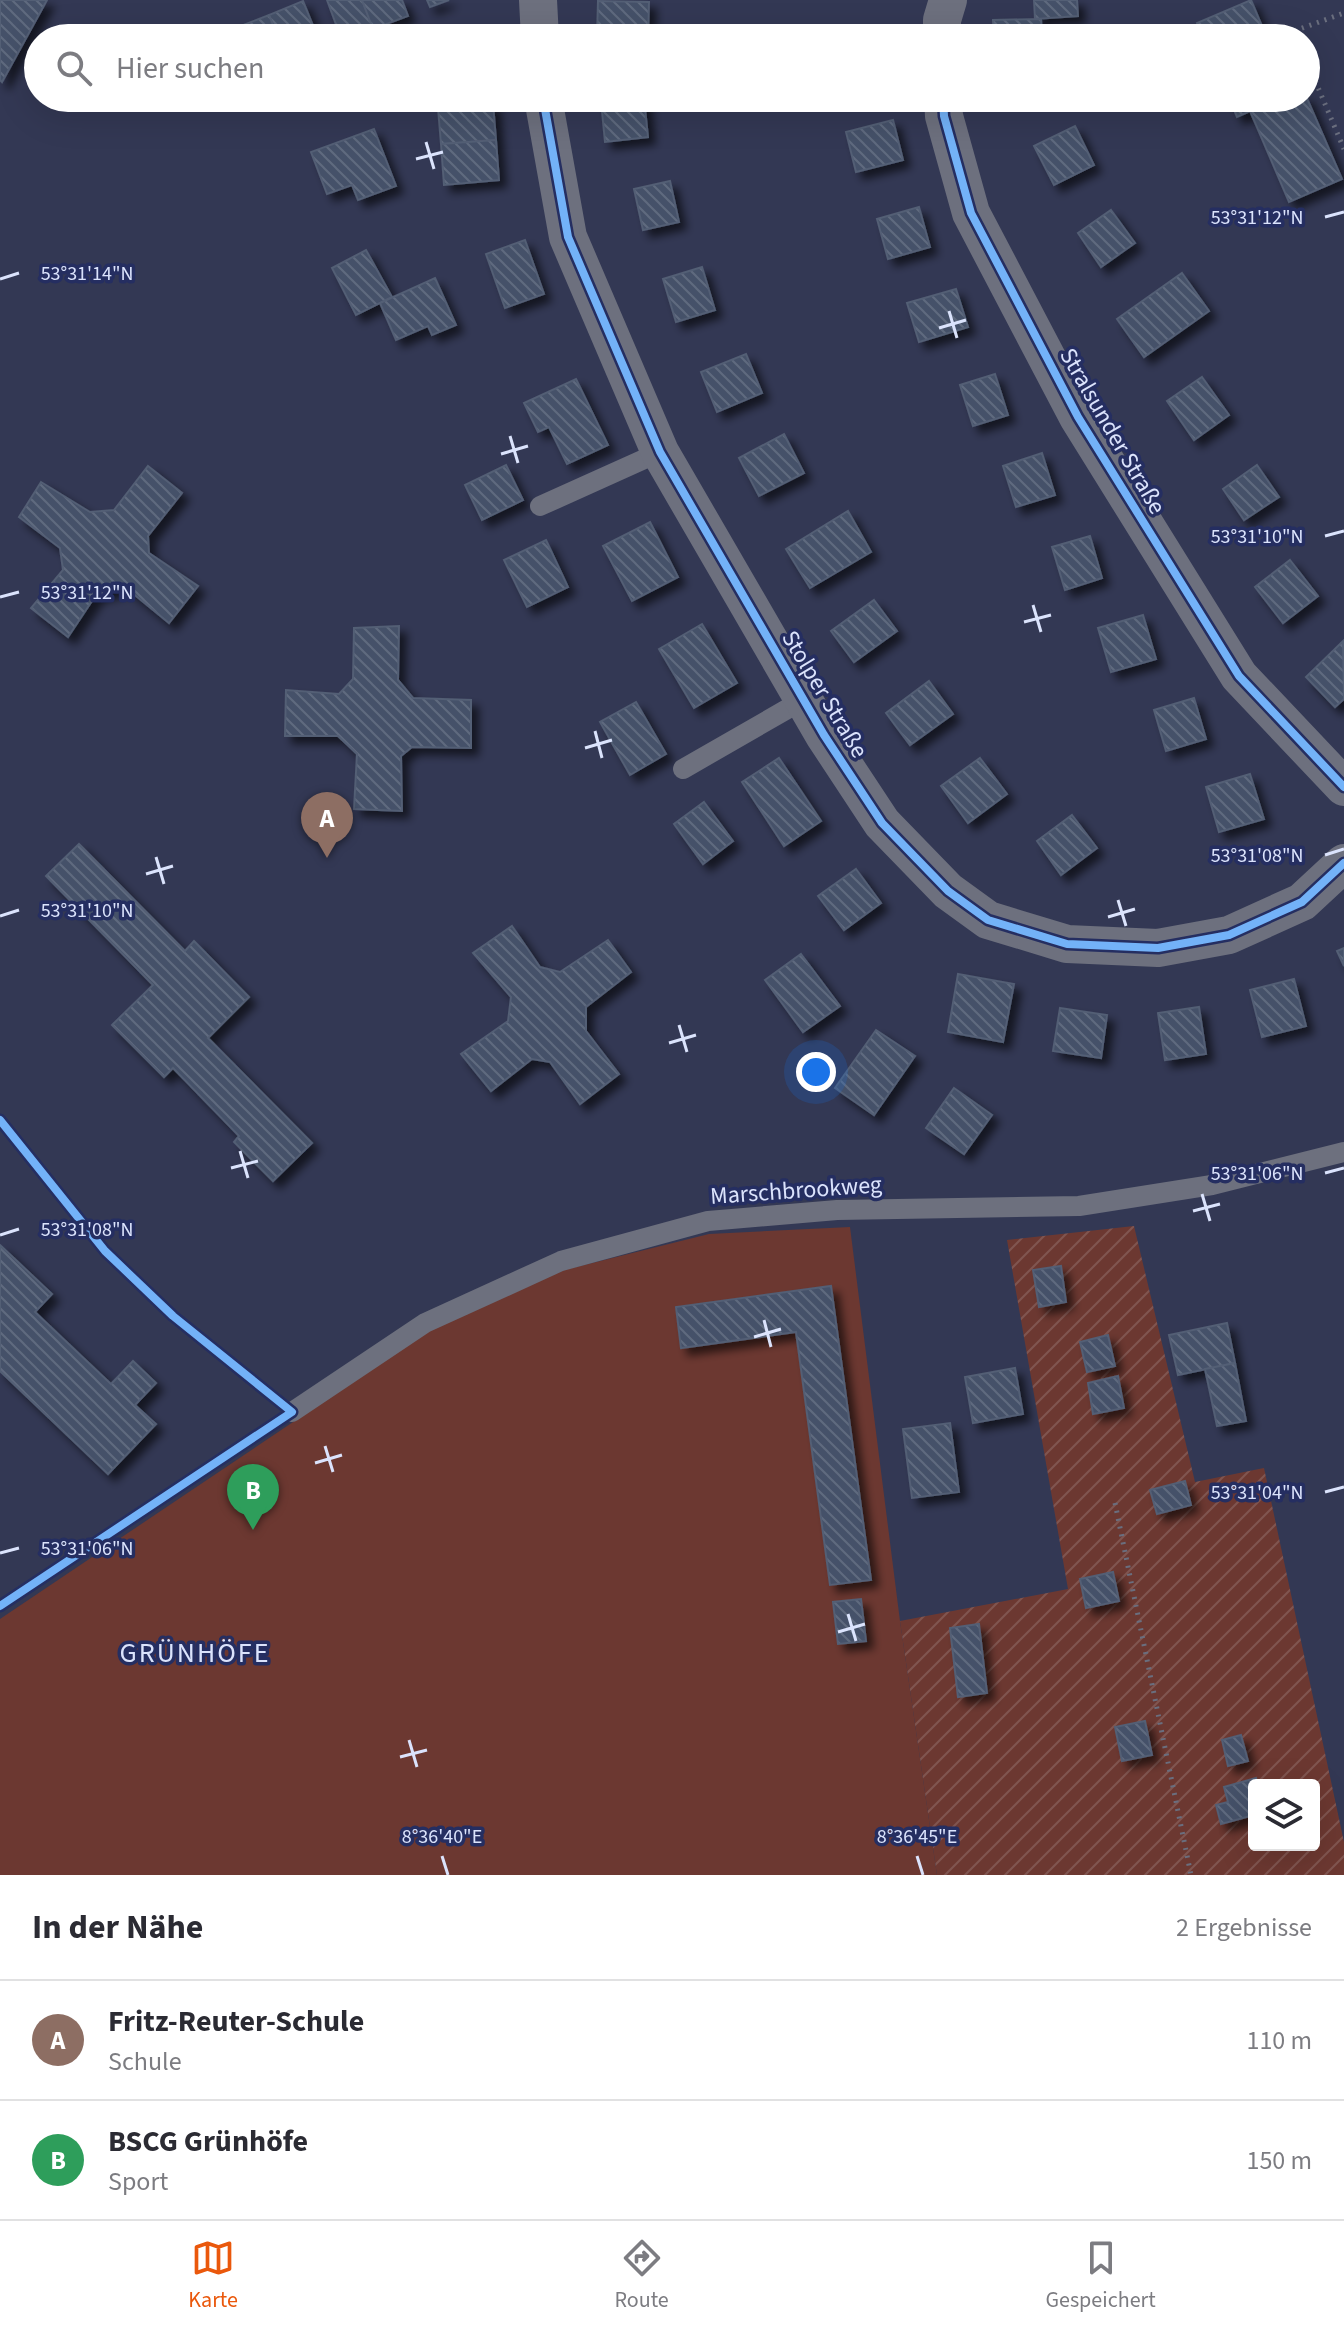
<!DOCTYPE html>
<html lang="de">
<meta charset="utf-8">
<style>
body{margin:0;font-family:"Source Sans 3",sans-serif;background:#f7f7f7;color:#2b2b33}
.controls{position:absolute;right:24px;bottom:24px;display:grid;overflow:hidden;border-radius:8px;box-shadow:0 8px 32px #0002}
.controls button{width:72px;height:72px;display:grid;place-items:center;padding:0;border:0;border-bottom:2px solid #e1e1e2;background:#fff;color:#2b2b33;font:40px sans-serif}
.you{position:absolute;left:816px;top:1072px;width:28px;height:28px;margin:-20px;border:6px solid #fff;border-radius:50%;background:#1a73e8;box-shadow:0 0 0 12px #1a73e833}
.badge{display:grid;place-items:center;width:52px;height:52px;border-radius:50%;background:#ea580c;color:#fff;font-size:26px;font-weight:700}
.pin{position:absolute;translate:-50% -66px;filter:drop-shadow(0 2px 4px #0008)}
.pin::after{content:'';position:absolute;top:42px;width:28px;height:24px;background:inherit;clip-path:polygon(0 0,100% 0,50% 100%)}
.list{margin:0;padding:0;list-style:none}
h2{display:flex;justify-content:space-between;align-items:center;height:104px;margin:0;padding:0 32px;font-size:34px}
h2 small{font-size:26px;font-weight:400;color:#7c7c81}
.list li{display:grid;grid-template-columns:52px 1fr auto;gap:24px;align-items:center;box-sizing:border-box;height:120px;padding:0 32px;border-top:2px solid #e1e1e2}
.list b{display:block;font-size:30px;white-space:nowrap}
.list p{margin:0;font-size:26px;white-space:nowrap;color:#7c7c81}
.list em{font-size:26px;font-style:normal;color:#7c7c81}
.icon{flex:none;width:44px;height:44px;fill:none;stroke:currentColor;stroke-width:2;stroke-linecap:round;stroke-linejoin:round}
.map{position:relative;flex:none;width:1344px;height:1875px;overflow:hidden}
.search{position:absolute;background:#fff;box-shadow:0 8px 32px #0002;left:24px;right:24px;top:24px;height:88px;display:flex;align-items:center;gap:20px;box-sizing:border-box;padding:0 28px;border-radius:44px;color:#7c7c81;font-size:30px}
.sheet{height:344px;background:#fff}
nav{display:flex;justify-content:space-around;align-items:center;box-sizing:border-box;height:112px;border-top:2px solid #e1e1e2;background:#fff;font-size:22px;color:#7c7c81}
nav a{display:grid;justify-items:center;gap:4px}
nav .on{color:#ea580c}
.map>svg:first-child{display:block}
.grass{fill:#6c3831}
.garden{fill:url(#garden-furrows);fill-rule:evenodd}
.building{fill:url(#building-back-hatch);stroke:#535e74;stroke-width:2;filter:url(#shadow)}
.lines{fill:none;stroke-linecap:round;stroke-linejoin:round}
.path{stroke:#6a6e7e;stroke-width:5;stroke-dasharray:2 6;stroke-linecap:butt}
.service{stroke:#6d707e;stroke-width:20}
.minor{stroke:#6d707e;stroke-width:38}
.cycleway-casing{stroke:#252e61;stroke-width:13}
.cycleway{stroke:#73b2f8;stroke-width:8}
.ticks{fill:none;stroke:#dbe3fc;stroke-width:3}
.labels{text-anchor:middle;stroke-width:7;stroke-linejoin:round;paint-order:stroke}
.street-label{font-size:24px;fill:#dbe3fc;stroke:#252e61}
.quarter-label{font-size:28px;letter-spacing:2px;fill:#dbe3fc;stroke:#252e61}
.ticks-label{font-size:20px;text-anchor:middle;fill:#dbe3fc;stroke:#252e61;stroke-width:7;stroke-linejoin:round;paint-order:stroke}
</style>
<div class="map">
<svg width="1344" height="1875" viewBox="0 0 1344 1875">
<defs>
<pattern id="garden-furrows" width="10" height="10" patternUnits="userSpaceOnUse" patternTransform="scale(2)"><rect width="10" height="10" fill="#6c3831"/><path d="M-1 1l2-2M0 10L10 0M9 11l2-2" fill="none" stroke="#805550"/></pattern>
<pattern id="building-back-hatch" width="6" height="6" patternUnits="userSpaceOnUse" patternTransform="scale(2)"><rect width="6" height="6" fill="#455169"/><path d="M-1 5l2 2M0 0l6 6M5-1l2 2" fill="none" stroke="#5f6a7f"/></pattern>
<filter id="shadow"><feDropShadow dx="7" dy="7" stdDeviation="4" flood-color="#0009"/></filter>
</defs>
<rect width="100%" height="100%" fill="#333854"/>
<polygon class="grass" points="850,1227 900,1621 937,1875 0,1875 0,1619 427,1332 564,1270 709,1234"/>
<path class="garden" d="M1134 1226 1195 1482 1264 1468 1344 1842V1875H937L900 1621 1068 1589 1007 1240ZM1254 1785H1314V1845H1254Z"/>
<g class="building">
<polygon points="0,0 47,0 2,82 0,80"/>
<polygon points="327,0 362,0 373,29 350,38 341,38"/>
<polygon points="362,0 402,0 408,16 373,29"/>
<polygon points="427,0 449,0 430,7"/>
<polygon points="1034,0 1077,0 1078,16 1035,19"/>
<polygon points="1251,0 1267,38 1203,38 1197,23"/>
<polygon points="303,1 318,38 278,38 269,15"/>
<polygon points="598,1 649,2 648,38 597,38"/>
<polygon points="269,15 278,38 242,38 238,27"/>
<polygon points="1041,19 1042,38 994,38 993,20"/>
<polygon points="891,29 891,38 846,38 846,31"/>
<polygon points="1306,96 1342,179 1289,202 1250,111 1280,98"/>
<polygon points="644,98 648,137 605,142 601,101"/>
<polygon points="1229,98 1280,98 1237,117"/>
<polygon points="493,103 496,140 441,144 438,108"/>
<polygon points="893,120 903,160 856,172 846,132"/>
<polygon points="1075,126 1094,165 1054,185 1034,146"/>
<polygon points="374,129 396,186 358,200 352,185 327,194 311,152"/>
<polygon points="496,140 499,180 444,185 441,144"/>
<polygon points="670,181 679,222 643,230 634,189"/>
<polygon points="919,207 930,247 888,259 877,219"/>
<polygon points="1111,210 1135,243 1101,267 1078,233"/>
<polygon points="525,240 544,294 505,308 486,254"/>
<polygon points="366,250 392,297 356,315 332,268"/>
<polygon points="702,267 715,310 676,322 663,279"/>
<polygon points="1182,273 1209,311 1144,357 1117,319"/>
<polygon points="435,278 456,325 432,335 428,326 396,340 380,303"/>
<polygon points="956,289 968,327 919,342 907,303"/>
<polygon points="746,354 762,393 717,412 701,372"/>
<polygon points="995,374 1008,415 973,426 960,385"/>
<polygon points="1202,377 1229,415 1194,440 1167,401"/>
<polygon points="576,379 608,445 567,464 549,427 538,432 524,403"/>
<polygon points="784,434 804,473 759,496 739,458"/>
<polygon points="1042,453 1055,495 1016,507 1003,466"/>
<polygon points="506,465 523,500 482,520 465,485"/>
<polygon points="1257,465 1279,497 1244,520 1223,489"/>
<polygon points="148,466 182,493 148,536 149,553 198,586 169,623 125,587 96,595 68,637 31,608 63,570 60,548 19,517 41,482 90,512 114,510"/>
<polygon points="848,511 871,552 810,588 786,549"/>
<polygon points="650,522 678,577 632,601 603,546"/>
<polygon points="1090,536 1102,578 1065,590 1052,547"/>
<polygon points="546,540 568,587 527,607 504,560"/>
<polygon points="1290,560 1318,596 1283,623 1255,587"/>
<polygon points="874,600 897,631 854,662 831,631"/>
<polygon points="1143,615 1156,659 1111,672 1098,628"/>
<polygon points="702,624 737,683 694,708 659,649"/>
<polygon points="399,626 398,680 413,698 471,700 471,748 412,747 401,756 402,811 354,809 357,754 338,736 285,736 286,690 339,694 353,679 354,628"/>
<polygon points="1343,641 1344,699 1335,707 1306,677"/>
<polygon points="929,681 953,714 910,745 886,713"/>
<polygon points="1194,698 1206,739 1166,751 1154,710"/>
<polygon points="636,702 666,754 630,775 600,722"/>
<polygon points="779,758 821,821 784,846 742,782"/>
<polygon points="980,758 1007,794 968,823 941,786"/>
<polygon points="1250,774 1264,819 1219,832 1206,787"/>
<polygon points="704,802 733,841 703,864 674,824"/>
<polygon points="1072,815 1097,848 1061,875 1037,841"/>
<polygon points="79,844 185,951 194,941 249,997 208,1038 312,1143 273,1181 234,1142 239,1136 173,1068 164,1077 112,1025 153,985 46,876"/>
<polygon points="856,869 881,903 844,930 818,896"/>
<polygon points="512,926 540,967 560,972 608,940 631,972 586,1007 586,1031 619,1074 580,1104 550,1062 532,1059 491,1091 461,1054 508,1021 511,997 473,953"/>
<polygon points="1344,948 1344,966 1337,951"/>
<polygon points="801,954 840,1006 803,1032 765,980"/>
<polygon points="958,974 1014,984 1003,1042 948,1032"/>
<polygon points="1294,979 1306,1026 1262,1037 1250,990"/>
<polygon points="1199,1007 1206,1054 1165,1060 1158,1013"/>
<polygon points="1060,1008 1107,1015 1101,1058 1053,1051"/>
<polygon points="876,1030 915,1056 874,1115 835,1088"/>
<polygon points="954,1088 992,1115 964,1154 926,1128"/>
<polygon points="0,1245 52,1294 35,1312 111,1384 133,1361 156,1383 135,1405 156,1424 108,1474 0,1371"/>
<polygon points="1061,1266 1066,1302 1039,1307 1033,1270"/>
<polygon points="831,1286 871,1580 830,1585 796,1332 681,1348 676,1307"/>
<polygon points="1227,1323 1235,1363 1178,1375 1169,1335"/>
<polygon points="1108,1335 1115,1366 1087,1372 1080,1342"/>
<polygon points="1235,1363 1246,1421 1217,1426 1205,1369"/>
<polygon points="1015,1368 1023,1414 973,1423 965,1377"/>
<polygon points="1118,1376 1124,1408 1093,1414 1088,1383"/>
<polygon points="950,1423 959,1492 912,1498 903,1429"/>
<polygon points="1185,1481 1191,1505 1157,1514 1150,1490"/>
<polygon points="1113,1572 1119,1601 1086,1608 1080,1579"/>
<polygon points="861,1599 866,1641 838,1644 833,1602"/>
<polygon points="979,1624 987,1693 958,1697 950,1628"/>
<polygon points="1145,1721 1152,1755 1122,1761 1115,1727"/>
<polygon points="1241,1735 1248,1761 1228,1766 1222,1740"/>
<polygon points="1256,1778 1258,1785 1254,1785 1254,1815 1221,1824 1216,1805 1228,1802 1224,1787"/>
</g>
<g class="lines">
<g class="path">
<polyline points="1297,38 1294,31 1344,13"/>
<polyline points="1306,59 1344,149"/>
<polyline points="1115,1503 1191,1875"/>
</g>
<g class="service">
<polyline points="540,506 660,452"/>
<polyline points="683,769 803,700"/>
<polyline points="292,1412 425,1323 561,1261 708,1221 837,1210 1079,1206 1212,1185 1344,1152"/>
</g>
<g class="minor">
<polyline points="538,0 540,38"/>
<polyline points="942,38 942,20 948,0"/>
<polyline points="543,98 568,237 660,452 824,735 882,823 948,891 988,920 1067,944 1158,948 1229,935 1302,902 1344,863"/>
<polyline points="943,98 944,116 971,213 1078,417 1239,676 1344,787"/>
</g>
<defs>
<g id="cycleway">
<polyline points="543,98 568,237 660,452 824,735 882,823 948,891 988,920 1067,944 1158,948 1229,935 1302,902 1344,863"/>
<polyline points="943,98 944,116 971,213 1078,417 1239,676 1344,787"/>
<polyline points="0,1120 105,1251 173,1316 292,1412 0,1606"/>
</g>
</defs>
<use href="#cycleway" class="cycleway-casing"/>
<use href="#cycleway" class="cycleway"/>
</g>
<path class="ticks" d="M426 142 434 169M416 159 443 152M1325 217 1344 212M0 279 19 273M949 311 957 338M939 328 966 320M510 436 518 463M501 454 528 446M1325 536 1344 531M0 597 19 592M1033 605 1041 632M1024 622 1051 615M595 731 602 758M585 748 612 740M1325 855 1344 849M156 857 164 884M146 874 173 866M1118 900 1126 926M0 916 19 910M1108 917 1135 909M679 1025 687 1052M669 1043 696 1035M240 1151 248 1178M231 1168 258 1161M1325 1173 1344 1168M1202 1194 1210 1221M1193 1211 1220 1204M0 1235 19 1229M764 1320 771 1347M754 1337 781 1329M325 1446 333 1472M315 1463 342 1455M1325 1492 1344 1487M0 1553 19 1548M848 1614 856 1641M838 1632 865 1624M409 1740 417 1767M400 1757 427 1750M442 1856 448 1875M917 1856 923 1875"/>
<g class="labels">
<g class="street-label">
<text transform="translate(1113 431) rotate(60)" y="8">Stralsunder Straße</text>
<text transform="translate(825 694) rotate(59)" y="8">Stolper Straße</text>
<text transform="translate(796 1190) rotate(-4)" y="8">Marschbrookweg</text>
</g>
<g class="quarter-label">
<text x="195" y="1662">GRÜNHÖFE</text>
</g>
</g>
<g class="ticks-label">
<text x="1257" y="224">53°31'12"N</text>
<text x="87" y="280">53°31'14"N</text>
<text x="1257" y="543">53°31'10"N</text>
<text x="87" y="599">53°31'12"N</text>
<text x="1257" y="862">53°31'08"N</text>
<text x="87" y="917">53°31'10"N</text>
<text x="1257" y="1180">53°31'06"N</text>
<text x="87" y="1236">53°31'08"N</text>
<text x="1257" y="1499">53°31'04"N</text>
<text x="87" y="1555">53°31'06"N</text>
<text x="442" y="1843">8°36'40"E</text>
<text x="917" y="1843">8°36'45"E</text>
</g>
</svg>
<div class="controls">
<button><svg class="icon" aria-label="layers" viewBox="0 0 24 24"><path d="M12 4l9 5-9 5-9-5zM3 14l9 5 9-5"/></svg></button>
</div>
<div class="you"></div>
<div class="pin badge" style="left:327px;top:858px;background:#8d6e63">A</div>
<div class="pin badge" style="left:253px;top:1530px;background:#2e9e5b">B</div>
<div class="search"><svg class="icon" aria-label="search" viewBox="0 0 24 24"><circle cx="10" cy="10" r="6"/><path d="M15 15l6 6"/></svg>Hier suchen</div>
</div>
<section class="sheet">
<h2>In der Nähe<small>2 Ergebnisse</small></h2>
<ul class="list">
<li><span class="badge" style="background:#8d6e63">A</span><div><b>Fritz-Reuter-Schule</b><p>Schule</p></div><em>110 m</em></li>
<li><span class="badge" style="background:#2e9e5b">B</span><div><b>BSCG Grünhöfe</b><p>Sport</p></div><em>150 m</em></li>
</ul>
</section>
<nav>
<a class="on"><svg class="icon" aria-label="map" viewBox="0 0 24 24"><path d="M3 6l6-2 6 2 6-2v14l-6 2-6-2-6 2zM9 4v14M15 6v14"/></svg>Karte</a>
<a><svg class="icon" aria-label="directions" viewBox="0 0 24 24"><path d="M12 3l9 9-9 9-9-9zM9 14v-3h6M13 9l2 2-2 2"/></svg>Route</a>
<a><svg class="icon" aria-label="saved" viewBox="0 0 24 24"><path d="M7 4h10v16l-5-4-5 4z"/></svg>Gespeichert</a>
</nav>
